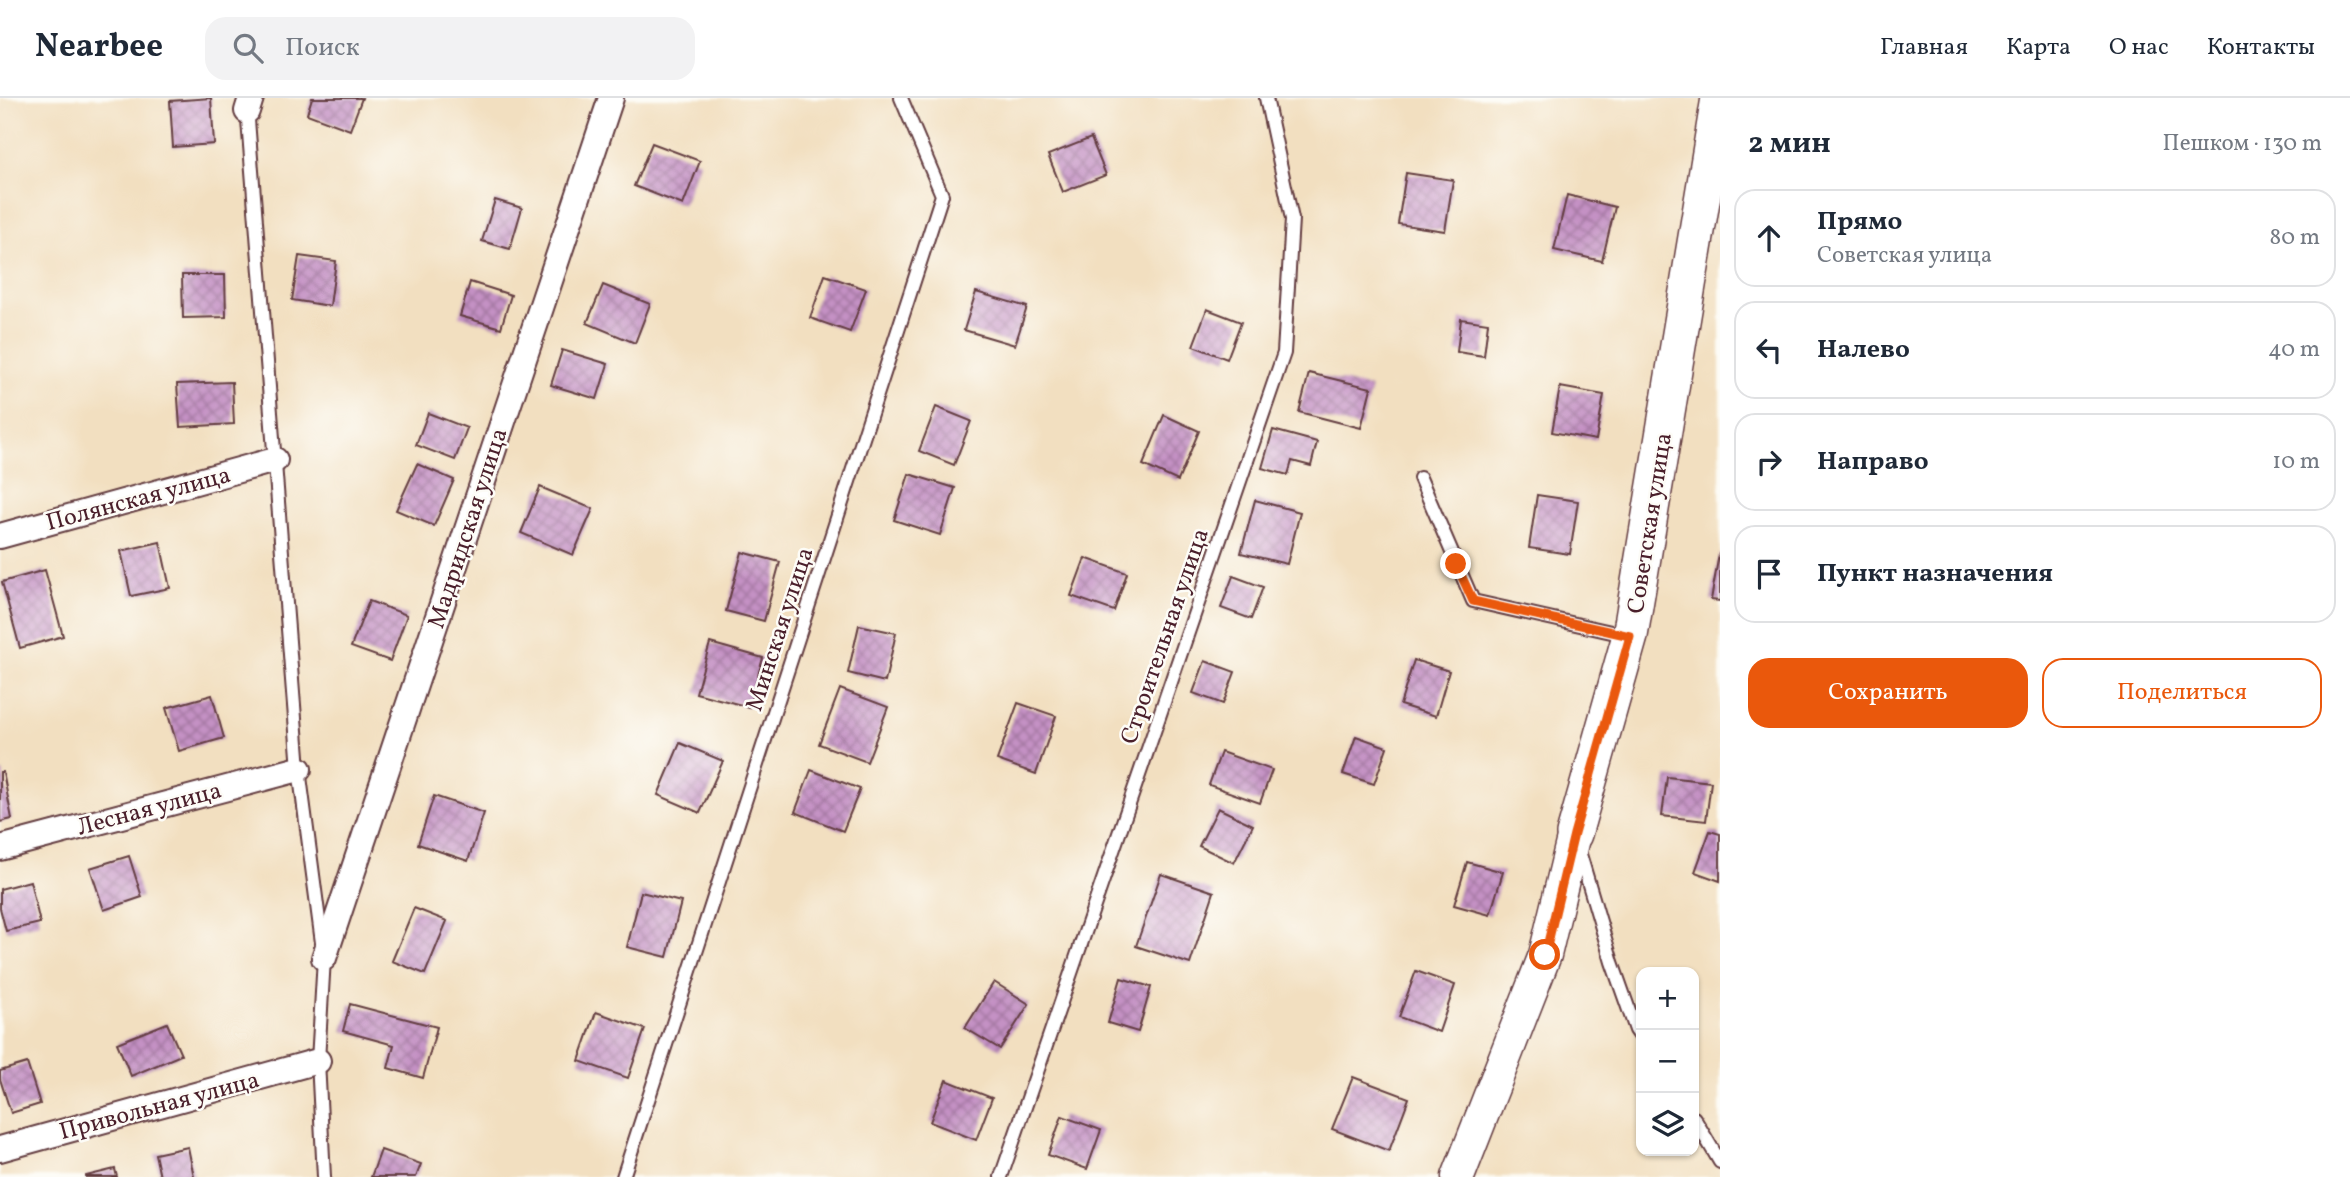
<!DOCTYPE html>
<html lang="ru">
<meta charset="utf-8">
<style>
body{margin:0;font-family:Vollkorn,serif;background:#f2f2f3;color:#1f2937}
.controls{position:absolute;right:21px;bottom:21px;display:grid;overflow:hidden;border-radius:14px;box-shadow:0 2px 5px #0004}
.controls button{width:63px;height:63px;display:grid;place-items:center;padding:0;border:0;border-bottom:2px solid #e0e1e3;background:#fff;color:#1f2937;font:35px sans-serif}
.stop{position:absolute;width:21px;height:21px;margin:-16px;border:5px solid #ea580c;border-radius:50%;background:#fff}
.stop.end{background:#ea580c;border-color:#fff;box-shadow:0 2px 7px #0008}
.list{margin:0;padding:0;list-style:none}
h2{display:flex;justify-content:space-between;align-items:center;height:91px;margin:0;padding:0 28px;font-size:30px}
h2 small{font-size:23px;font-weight:400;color:#747a83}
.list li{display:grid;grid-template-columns:46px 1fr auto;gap:21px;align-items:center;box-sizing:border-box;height:98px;margin:0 14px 14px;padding:0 14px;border:2px solid #e0e1e3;border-radius:21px}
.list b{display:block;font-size:26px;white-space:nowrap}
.list p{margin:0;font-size:23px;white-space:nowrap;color:#747a83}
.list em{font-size:23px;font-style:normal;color:#747a83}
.actions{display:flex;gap:14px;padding:21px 28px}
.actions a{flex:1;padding:16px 0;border:2px solid #ea580c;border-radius:21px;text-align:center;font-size:24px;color:#ea580c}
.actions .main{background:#ea580c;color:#fff}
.icon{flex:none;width:38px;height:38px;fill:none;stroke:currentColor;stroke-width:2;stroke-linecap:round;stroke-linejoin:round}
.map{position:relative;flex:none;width:1720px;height:1079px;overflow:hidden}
header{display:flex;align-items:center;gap:42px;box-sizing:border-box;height:98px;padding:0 35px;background:#fff;border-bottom:2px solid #e0e1e3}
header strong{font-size:33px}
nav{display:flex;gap:38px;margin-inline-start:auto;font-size:24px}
.search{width:490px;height:63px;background:#f2f2f3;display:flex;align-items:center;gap:18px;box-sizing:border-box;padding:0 24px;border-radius:21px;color:#747a83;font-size:26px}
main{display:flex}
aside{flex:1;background:#fff}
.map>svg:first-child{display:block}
.building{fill:url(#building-cross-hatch)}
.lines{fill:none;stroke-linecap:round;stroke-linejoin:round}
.service-casing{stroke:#633c41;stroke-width:16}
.minor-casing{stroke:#633c41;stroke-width:28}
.tertiary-casing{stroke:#633c41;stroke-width:35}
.secondary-casing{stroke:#633c41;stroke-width:38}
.service{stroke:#fff;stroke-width:12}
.minor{stroke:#fff;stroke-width:24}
.tertiary{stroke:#fff;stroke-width:32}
.secondary{stroke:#fff;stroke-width:35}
.route{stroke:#ea580c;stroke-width:9}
.labels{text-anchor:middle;stroke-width:5;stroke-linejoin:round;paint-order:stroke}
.street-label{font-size:24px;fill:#4a1f2b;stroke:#fdfcf7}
</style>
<header>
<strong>Nearbee</strong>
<div class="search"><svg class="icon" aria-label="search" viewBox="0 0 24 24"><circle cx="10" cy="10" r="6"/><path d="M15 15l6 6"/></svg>Поиск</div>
<nav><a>Главная</a><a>Карта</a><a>О нас</a><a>Контакты</a></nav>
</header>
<main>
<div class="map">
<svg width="1720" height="1079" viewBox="0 0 1720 1079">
<defs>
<pattern id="building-cross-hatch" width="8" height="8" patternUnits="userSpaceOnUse" patternTransform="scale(1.75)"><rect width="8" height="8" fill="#c491c4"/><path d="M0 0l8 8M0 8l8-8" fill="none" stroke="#a1769f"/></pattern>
</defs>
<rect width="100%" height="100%" fill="#fdfcf7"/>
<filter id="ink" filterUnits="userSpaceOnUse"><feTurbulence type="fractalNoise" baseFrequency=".0143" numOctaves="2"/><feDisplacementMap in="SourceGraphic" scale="14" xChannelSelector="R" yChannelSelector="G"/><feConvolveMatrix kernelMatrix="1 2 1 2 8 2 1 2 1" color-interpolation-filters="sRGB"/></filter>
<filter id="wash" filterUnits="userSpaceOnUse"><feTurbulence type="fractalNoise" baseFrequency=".00686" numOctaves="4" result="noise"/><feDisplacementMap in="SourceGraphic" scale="28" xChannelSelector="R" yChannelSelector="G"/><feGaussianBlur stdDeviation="1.57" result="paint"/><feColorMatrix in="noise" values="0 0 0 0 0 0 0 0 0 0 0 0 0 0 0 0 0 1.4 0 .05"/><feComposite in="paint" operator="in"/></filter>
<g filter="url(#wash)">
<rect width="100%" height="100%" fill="#f2dfc0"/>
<g id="blocks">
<g class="building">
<polygon points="211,0 214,46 173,49 170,3"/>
<polygon points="312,0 362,0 350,32 307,16"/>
<polygon points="1091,40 1106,77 1063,94 1048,57"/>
<polygon points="652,45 700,63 683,107 634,88"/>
<polygon points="1406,75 1453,82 1445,133 1398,126"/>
<polygon points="1567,97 1615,109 1602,163 1554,152"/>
<polygon points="495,102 522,110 510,151 482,143"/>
<polygon points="299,158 336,163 330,208 292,202"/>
<polygon points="182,177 225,177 226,219 183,220"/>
<polygon points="825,177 866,191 850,234 810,220"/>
<polygon points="470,184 511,197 501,230 460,218"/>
<polygon points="603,187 650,206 635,245 587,225"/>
<polygon points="976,194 1027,209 1015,247 964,232"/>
<polygon points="1207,211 1241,224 1227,261 1193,248"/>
<polygon points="1461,221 1488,225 1484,258 1457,254"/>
<polygon points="562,252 608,266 597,301 551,287"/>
<polygon points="1309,275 1371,290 1361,330 1299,314"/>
<polygon points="232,284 234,326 180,329 177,286"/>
<polygon points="1560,289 1604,297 1596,342 1552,334"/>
<polygon points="936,309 971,323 954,367 919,353"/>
<polygon points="428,315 467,330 455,362 416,347"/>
<polygon points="1164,317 1199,333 1178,383 1143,367"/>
<polygon points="1273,332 1317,344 1311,368 1292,363 1288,377 1262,370"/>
<polygon points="417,366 454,382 434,428 396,412"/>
<polygon points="909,376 955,390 940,437 894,422"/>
<polygon points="540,389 593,411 573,457 521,435"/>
<polygon points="1537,397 1578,403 1570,456 1529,450"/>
<polygon points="1255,402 1300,414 1287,466 1241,455"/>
<polygon points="160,444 170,490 131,498 121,453"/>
<polygon points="742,454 780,464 764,523 726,513"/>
<polygon points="1719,456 1720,456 1720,503 1711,502"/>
<polygon points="1085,460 1127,475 1114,513 1071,498"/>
<polygon points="45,472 63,538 20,550 2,484"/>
<polygon points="1233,478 1263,489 1251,521 1221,510"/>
<polygon points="369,503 407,517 390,563 351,549"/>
<polygon points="859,527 896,535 885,584 848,575"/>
<polygon points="710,545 763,560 749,609 696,595"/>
<polygon points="1414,562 1449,573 1436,618 1400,607"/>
<polygon points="1205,563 1235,574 1223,606 1193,595"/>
<polygon points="840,591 888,609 867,664 819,646"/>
<polygon points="212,597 224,640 179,653 166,610"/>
<polygon points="1018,605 1056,618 1036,676 997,662"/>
<polygon points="1356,638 1387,649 1374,686 1343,676"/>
<polygon points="680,645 723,663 700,715 658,697"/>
<polygon points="1221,654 1272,672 1260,705 1209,687"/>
<polygon points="811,672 860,691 843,733 795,714"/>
<polygon points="0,674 3,674 12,721 0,724"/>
<polygon points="1667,679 1711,684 1706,723 1662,718"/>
<polygon points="434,698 484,715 468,763 418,746"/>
<polygon points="1218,710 1253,727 1234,765 1199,748"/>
<polygon points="1710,733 1720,736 1720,783 1695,774"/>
<polygon points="129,758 142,799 104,812 90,770"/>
<polygon points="1467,764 1503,774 1490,817 1454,807"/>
<polygon points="1161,776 1214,794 1190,866 1136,848"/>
<polygon points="30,783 40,825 6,833 0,810 0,791"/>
<polygon points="641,794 681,804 667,859 627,849"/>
<polygon points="414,810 447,823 425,876 392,863"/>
<polygon points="1416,873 1455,887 1439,934 1399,919"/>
<polygon points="1121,880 1151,889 1138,934 1108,925"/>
<polygon points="994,884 1029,906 1000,951 965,930"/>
<polygon points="350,906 437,929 423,980 388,970 394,947 343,933"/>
<polygon points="596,914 645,931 628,980 579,963"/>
<polygon points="167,925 181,957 131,978 117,945"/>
<polygon points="27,965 40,1006 11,1015 0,981 0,973"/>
<polygon points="1353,979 1409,1000 1389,1053 1332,1031"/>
<polygon points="946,982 992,1000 976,1042 930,1024"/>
<polygon points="1062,1018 1101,1032 1087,1071 1048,1057"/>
<polygon points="188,1049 194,1079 160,1079 155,1056"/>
<polygon points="381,1052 421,1066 416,1079 371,1079"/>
<polygon points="115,1071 117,1079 86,1079 86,1078"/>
</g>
</g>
</g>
<g filter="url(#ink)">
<use href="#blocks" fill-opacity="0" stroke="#633c41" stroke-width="2"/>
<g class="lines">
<defs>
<g id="service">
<polyline points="247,9 299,671 324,860 318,963 324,1079"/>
<polyline points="1420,380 1473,503 1629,538"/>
<polyline points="1579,753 1612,864 1636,932 1641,939"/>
<polyline points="1694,1020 1720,1064"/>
<polyline points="623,1079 942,97 901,0"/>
<polyline points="1001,1079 1284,255 1292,121 1266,0"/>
</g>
<g id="minor">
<polyline points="247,13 251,0"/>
<polyline points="0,438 275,362"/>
<polyline points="0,750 299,671"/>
<polyline points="324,860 611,0"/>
<polyline points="0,1051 318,963"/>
</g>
<polyline id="tertiary" points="1458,1079 1545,857 1574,736"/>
<polyline id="secondary" points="1574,736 1630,538 1719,0"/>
</defs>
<use href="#service" class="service-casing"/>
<use href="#minor" class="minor-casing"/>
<use href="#tertiary" class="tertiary-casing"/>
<use href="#secondary" class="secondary-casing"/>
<use href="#service" class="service"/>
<use href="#minor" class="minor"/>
<use href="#tertiary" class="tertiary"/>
<use href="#secondary" class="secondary"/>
</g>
</g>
<g class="lines" filter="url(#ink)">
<polyline class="route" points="1456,466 1473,503 1630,538 1574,736 1545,857"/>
</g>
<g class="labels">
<g class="street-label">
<text transform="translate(138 400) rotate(-15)" y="8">Полянская улица</text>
<text transform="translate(1649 425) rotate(-81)" y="8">Советская улица</text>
<text transform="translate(467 430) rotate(-72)" y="8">Мадридская улица</text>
<text transform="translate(779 531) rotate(-72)" y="8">Минская улица</text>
<text transform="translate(1164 538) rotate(-71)" y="8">Строительная улица</text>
<text transform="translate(149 710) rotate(-15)" y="8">Лесная улица</text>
<text transform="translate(159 1007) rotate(-15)" y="8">Привольная улица</text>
</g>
</g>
</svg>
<div class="controls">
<button>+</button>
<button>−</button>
<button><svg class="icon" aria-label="layers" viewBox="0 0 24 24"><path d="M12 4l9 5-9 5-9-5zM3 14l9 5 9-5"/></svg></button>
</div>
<div class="stop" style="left:1545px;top:857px"></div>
<div class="stop end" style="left:1456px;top:466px"></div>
</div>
<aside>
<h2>2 мин<small>Пешком · 130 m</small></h2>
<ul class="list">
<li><svg class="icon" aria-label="ahead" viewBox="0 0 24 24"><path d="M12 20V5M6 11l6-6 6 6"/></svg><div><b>Прямо</b><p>Советская улица</p></div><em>80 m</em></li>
<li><svg class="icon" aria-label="left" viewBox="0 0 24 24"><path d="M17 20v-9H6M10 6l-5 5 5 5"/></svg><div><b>Налево</b></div><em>40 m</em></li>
<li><svg class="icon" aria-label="right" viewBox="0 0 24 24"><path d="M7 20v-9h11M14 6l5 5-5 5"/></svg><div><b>Направо</b></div><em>10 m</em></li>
<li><svg class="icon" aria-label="arrive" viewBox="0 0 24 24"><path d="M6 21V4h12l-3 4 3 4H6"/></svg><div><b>Пункт назначения</b></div></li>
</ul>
<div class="actions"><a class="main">Сохранить</a><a>Поделиться</a></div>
</aside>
</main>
